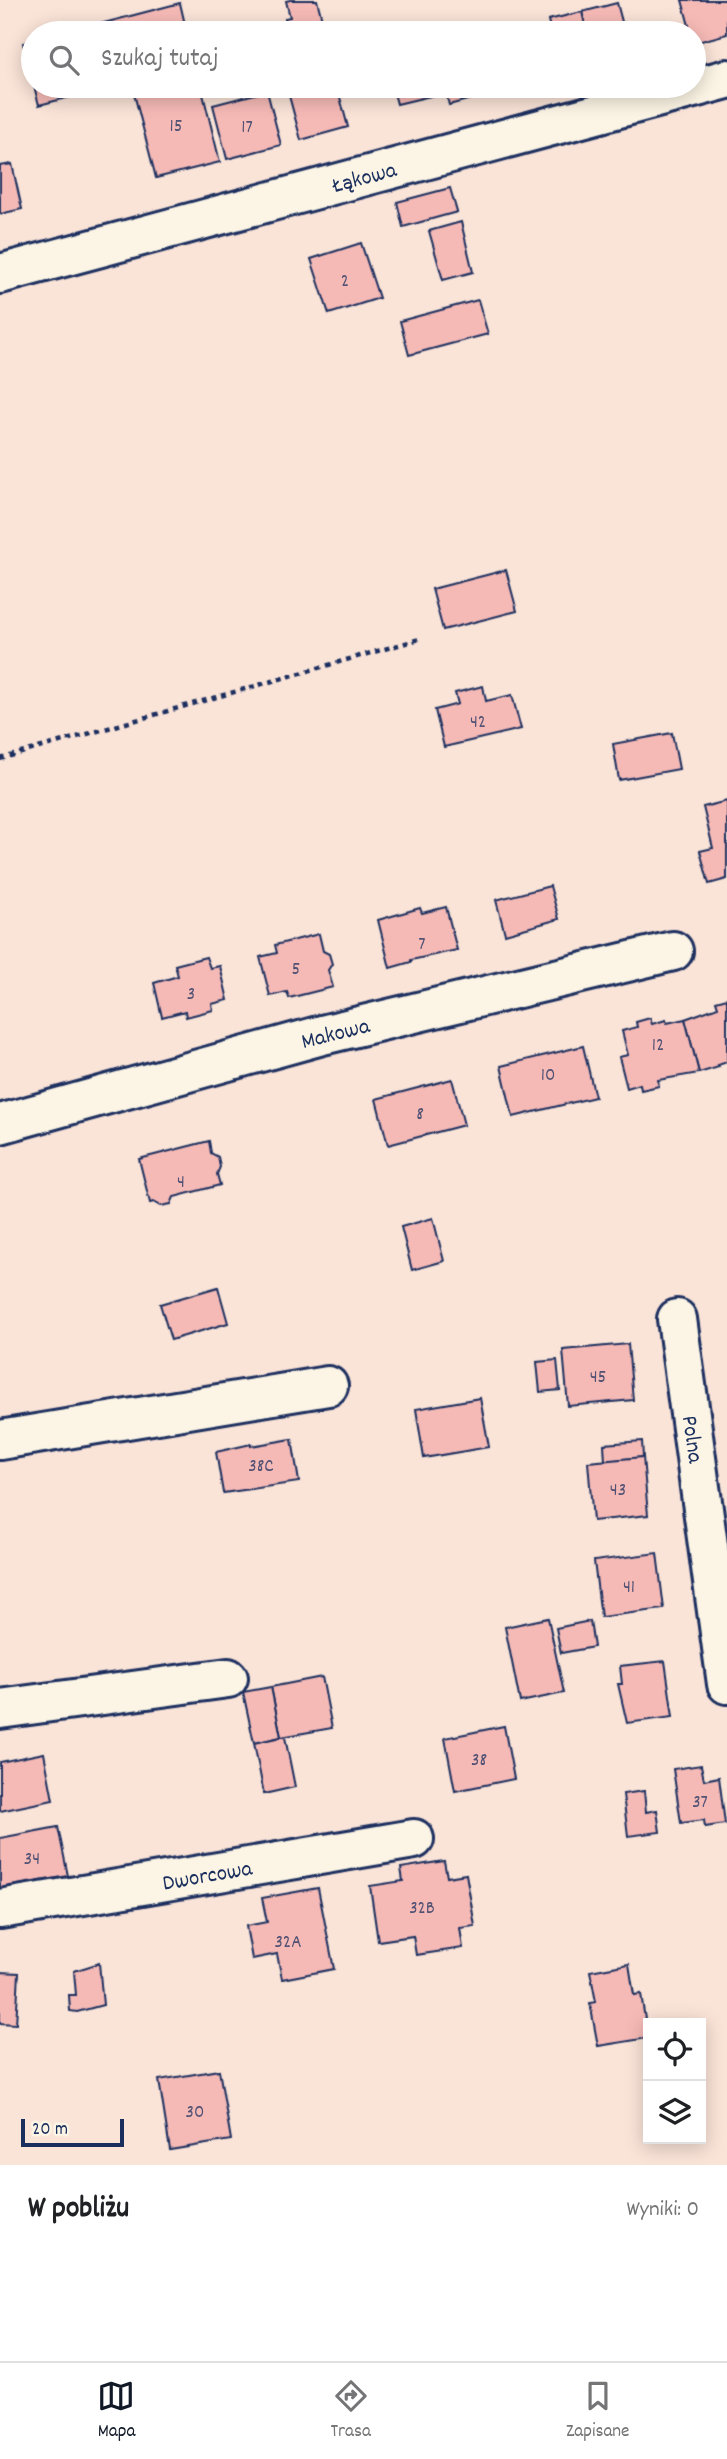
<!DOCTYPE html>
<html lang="pl">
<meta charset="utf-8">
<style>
body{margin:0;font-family:Dekko,sans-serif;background:#f6f6f6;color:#202124}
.controls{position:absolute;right:21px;bottom:21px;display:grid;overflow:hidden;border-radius:0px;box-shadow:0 4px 18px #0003}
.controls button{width:63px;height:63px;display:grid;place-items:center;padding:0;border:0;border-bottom:2px solid #e0e0e0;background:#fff;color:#202124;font:35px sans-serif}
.scale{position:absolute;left:21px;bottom:18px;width:103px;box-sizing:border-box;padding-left:7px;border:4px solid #1b2f5e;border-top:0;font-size:19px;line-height:24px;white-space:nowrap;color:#1b2f5e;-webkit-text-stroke:5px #fcf5e5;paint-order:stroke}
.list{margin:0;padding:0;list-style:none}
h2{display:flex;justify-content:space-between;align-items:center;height:91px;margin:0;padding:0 28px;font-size:30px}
h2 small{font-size:23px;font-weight:400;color:#757577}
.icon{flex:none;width:38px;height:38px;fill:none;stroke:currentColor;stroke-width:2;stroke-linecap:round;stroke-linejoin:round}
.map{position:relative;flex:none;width:727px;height:2165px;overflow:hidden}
.search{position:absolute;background:#fff;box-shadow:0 4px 18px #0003;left:21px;right:21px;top:21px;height:77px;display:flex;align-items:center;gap:18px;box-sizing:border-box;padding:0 24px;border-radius:38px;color:#757577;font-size:26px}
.sheet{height:196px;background:#fff}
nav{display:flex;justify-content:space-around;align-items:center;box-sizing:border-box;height:98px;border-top:2px solid #e0e0e0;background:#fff;font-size:19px;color:#757577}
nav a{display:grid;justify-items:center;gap:4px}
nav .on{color:#111827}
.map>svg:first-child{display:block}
.building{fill:#f6bab6;stroke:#1b2f5e;stroke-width:2}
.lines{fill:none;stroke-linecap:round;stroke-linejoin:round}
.minor-casing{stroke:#1b2f5e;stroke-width:44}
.path{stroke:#1b2f5e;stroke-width:4.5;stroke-dasharray:5 5;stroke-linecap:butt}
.minor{stroke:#fcf5e5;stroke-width:38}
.labels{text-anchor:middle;stroke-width:5;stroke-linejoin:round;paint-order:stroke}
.number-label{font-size:19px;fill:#525274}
.street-label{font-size:23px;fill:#1b2f5e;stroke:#fcf5e5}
</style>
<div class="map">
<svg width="727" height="2165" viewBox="0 0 727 2165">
<rect width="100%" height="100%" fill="#fae3d7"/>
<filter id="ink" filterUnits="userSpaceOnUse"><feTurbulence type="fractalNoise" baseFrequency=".0143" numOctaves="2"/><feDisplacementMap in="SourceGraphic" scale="14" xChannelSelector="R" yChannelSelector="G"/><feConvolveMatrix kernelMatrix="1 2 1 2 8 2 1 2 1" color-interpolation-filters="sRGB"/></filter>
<g filter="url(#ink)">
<g class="building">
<polygon points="290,0 317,0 325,31 288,33 285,18 290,17 286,1"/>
<polygon points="682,0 727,0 727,34 694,43 694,33 691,33"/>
<polygon points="180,3 187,33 102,33 100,24"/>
<polygon points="617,3 625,33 587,33 582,12"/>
<polygon points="582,12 587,33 551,33 548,20"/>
<polygon points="100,24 102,33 63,33"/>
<polygon points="33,41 33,83 23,43"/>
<polygon points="34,86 113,86 39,105"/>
<polygon points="132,86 201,86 220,162 156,178"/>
<polygon points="313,86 337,86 348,127 301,140 288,92"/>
<polygon points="392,86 441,86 443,93 397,104"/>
<polygon points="444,86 493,86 469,92 471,99 449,105"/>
<polygon points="267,91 281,145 227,159 213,105"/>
<polygon points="12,164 22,209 0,214 0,166"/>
<polygon points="450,188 457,212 403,227 397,202"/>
<polygon points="461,222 473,272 443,280 429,231"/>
<polygon points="361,243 379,298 329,314 311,259"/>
<polygon points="478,300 488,334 409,355 400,321"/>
<polygon points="506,570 517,611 443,630 432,589"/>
<polygon points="483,686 486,701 512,695 521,729 444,747 435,710 458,704 455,693"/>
<polygon points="672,733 679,769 619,780 613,744"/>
<polygon points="727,801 727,879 709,884 700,851 713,848 703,807"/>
<polygon points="550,886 559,919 505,934 496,900"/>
<polygon points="446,907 457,950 411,960 411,962 390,968 378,920 420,908 422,913"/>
<polygon points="319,934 323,951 329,954 332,964 328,970 333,987 289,998 287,992 270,996 260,957 277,953 275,945"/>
<polygon points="206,957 210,968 220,966 228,1000 212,1004 213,1010 186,1017 185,1011 162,1017 154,983 178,976 175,965"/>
<polygon points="727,998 727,1062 718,1065 719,1067 699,1073 685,1019 718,1007 716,1001"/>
<polygon points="650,1018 652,1024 666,1020 667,1023 685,1019 699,1073 658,1080 659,1086 641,1090 640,1084 627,1088 619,1057 628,1055 622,1031 637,1027 636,1022"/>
<polygon points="583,1046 595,1097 513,1117 501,1066"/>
<polygon points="452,1079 464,1125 388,1145 376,1099"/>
<polygon points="209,1141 211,1153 218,1157 220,1167 217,1174 220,1185 174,1197 171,1204 161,1206 154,1202 150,1203 139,1159"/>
<polygon points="433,1218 444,1261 412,1270 401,1227"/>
<polygon points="218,1287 228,1323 171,1340 160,1304"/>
<polygon points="628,1344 633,1400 568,1406 563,1350"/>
<polygon points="557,1360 560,1390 540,1392 537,1362"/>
<polygon points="480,1398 489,1447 424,1458 416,1409"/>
<polygon points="292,1439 299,1482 223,1493 216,1452 251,1444 251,1446"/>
<polygon points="642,1441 643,1457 605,1461 604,1444"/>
<polygon points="643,1457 648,1515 593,1521 588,1462"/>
<polygon points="657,1553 664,1609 601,1617 594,1561"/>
<polygon points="548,1618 564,1693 520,1702 505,1627"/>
<polygon points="590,1621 594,1647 561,1653 556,1628"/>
<polygon points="665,1661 673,1717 627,1723 618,1684 622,1684 620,1666"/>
<polygon points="322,1677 332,1728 281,1737 271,1687"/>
<polygon points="271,1687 281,1737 254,1743 243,1692"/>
<polygon points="504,1726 514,1779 455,1791 445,1738"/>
<polygon points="281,1737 285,1737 295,1787 264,1794 254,1743"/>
<polygon points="44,1753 53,1800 0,1811 0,1762"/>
<polygon points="701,1765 704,1780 719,1777 725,1824 705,1827 704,1820 681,1823 673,1769"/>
<polygon points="644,1791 646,1812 657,1810 660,1832 628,1836 623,1794"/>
<polygon points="58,1827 68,1876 0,1889 0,1838"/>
<polygon points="444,1861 447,1877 466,1874 475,1926 460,1928 463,1948 416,1955 413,1936 378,1941 370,1886 403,1881 401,1868"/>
<polygon points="318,1888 334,1969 282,1979 277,1954 252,1959 246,1926 267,1922 262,1898"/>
<polygon points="99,1963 103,2005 77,2012 70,2011 69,1995 76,1995 74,1971"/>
<polygon points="629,1964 634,1995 641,1994 648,2038 598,2046 590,2003 596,2002 590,1971"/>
<polygon points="0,1972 19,1973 16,2024 0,2023"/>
<polygon points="219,2070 231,2140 170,2150 159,2080"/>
</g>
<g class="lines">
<defs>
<g id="minor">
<polyline points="0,274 727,79"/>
<polyline points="0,1124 322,1035 673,951"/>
<polyline points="677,1319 727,1684"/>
<polyline points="0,1440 328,1386"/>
<polyline points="0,1709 228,1678"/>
<polyline points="0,1909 414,1839"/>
</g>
</defs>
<use href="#minor" class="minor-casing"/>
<polyline class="path" points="0,759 423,638"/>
<use href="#minor" class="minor"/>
</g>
</g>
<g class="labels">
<g class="number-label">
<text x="176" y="131">15</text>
<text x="247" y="132">17</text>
<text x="345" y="286">2</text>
<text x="478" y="727">42</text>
<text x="422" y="949">7</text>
<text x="296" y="974">5</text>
<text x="191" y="999">3</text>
<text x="658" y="1050">12</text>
<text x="548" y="1080">10</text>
<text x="420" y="1119">8</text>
<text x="181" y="1187">4</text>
<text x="598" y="1382">45</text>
<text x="261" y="1471">38C</text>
<text x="618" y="1495">43</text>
<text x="629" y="1592">41</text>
<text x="479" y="1765">38</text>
<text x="700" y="1807">37</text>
<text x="32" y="1864">34</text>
<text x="422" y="1913">32B</text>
<text x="288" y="1947">32A</text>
<text x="195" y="2117">30</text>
</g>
<g class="street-label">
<text transform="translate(364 176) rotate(-15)" y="8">Łąkowa</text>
<text transform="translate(335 1032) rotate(-14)" y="8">Makowa</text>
<text transform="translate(694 1439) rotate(82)" y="8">Polna</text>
<text transform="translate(207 1874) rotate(-10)" y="8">Dworcowa</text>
</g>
</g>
</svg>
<div class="controls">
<button><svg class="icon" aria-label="locate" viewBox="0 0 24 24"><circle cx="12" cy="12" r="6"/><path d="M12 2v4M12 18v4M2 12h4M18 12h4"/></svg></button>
<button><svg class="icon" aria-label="layers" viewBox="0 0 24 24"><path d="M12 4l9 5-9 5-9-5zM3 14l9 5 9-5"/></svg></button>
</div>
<div class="scale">20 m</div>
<div class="search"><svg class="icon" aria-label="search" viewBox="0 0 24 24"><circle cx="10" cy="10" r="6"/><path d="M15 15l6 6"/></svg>Szukaj tutaj</div>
</div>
<section class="sheet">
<h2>W pobliżu<small>Wyniki: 0</small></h2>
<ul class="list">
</ul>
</section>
<nav>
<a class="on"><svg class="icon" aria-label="map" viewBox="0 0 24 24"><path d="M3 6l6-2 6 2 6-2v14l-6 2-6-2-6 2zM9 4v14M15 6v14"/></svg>Mapa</a>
<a><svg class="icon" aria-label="directions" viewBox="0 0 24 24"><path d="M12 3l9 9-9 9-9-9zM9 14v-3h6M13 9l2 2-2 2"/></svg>Trasa</a>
<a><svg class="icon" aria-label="saved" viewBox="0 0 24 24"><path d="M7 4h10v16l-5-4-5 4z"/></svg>Zapisane</a>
</nav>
